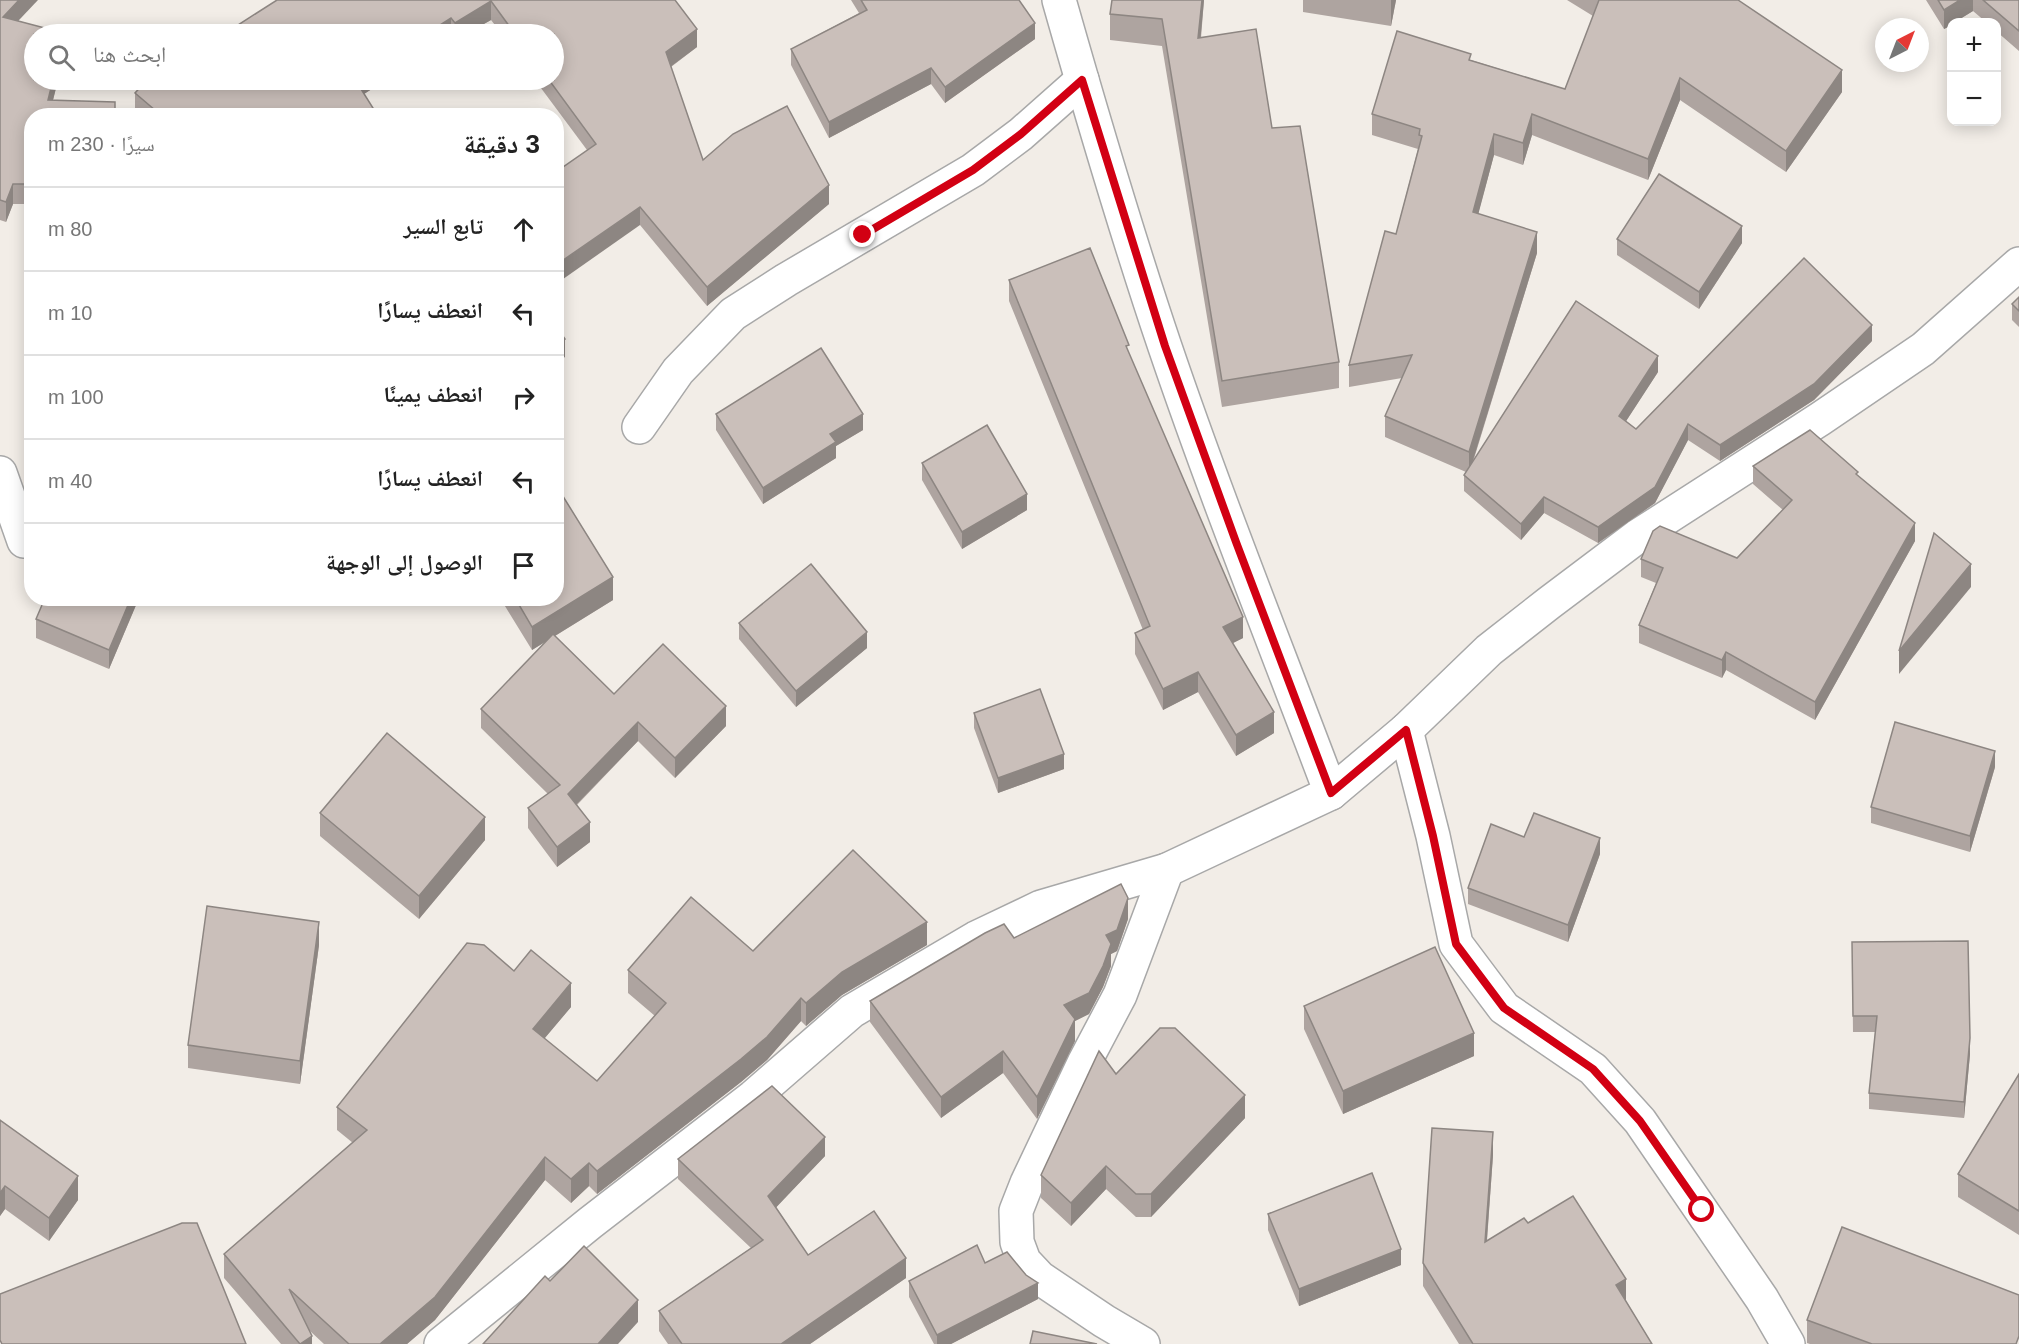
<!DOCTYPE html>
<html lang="ar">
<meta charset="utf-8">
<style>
body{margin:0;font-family:Helvetica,"Noto Naskh Arabic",sans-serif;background:#f2f2f2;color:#222;direction:rtl}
.controls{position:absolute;right:18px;top:18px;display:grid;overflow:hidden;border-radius:12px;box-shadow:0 3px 15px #0003}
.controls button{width:54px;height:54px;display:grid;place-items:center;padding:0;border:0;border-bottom:2px solid #e0e0e0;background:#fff;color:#222;font:30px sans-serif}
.compass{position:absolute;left:1875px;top:18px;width:54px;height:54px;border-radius:50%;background:#fff;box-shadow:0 3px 15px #0003;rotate:42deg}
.stop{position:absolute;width:18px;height:18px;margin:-14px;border:4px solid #d20013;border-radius:50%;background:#fff}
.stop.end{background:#d20013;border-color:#fff;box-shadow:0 2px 6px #0008}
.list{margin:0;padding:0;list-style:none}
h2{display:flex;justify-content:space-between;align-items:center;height:78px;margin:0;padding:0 24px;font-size:26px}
h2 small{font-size:20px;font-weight:400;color:#767676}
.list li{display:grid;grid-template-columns:39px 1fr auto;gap:18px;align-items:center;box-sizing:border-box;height:84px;padding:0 24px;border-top:2px solid #e0e0e0}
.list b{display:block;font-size:22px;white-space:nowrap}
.list em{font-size:20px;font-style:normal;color:#767676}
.icon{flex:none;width:33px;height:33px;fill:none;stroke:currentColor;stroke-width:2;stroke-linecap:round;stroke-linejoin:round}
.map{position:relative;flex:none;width:2019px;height:1344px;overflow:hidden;direction:ltr}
.search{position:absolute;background:#fff;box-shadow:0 3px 15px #0003;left:24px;top:24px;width:540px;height:66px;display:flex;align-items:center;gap:15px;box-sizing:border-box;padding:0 21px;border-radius:33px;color:#767676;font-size:22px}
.panel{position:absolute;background:#fff;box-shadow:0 3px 15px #0003;left:24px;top:108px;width:540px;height:498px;border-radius:24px;direction:rtl}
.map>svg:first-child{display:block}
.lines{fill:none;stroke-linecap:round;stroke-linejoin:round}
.minor-casing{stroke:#a8a8a8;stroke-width:36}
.minor{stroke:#fff;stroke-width:33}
.wall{fill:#aea4a0}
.shaded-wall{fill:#8d8682}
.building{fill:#cabfba;stroke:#8d8682;stroke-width:1.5}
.route{stroke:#d20013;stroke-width:8}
</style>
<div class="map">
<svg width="2019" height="1344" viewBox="0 0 2019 1344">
<rect width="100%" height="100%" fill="#f2ede7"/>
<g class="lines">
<defs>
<g id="minor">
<polyline points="639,427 678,371 733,314 786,280 973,170 1021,134 1082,80"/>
<polyline points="0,473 24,541"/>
<polyline points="1406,730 1433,836 1456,944 1504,1008 1593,1069 1640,1121 1762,1299 1788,1344"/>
<polyline points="1331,793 1406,730 1489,650 1549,603 1638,536 1820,419 1923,349 2019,264"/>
<path d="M441 1344 590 1223 753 1097 852 1011 976 938 1041 907 1167 870 1331 793C1275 644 1216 497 1165 347 1126 232 1092 116 1059 0"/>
<polyline points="1143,1344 1104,1321 1040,1278 1024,1261 1017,1242 1016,1211 1027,1183 1084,1063 1120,995 1167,870"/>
</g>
</defs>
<use href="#minor" class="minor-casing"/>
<use href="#minor" class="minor"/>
</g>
<g class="wall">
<polygon points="0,0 19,21 64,34 34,80 58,80 53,100 32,116 32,204 13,204 6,222 0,220"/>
<polygon points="277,0 675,0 697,47 671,67 703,160 829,204 707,306 640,225 587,150 535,80 554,80 554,34 502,34 491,20 466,34 224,34"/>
<polygon points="851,0 1019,0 1035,39 945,103 931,84 829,138 791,65 791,49 859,13"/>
<polygon points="1112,0 1204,0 1201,38 1272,128 1339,362 1339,388 1222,407 1162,46 1110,40 1110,14"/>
<polygon points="1303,0 1396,0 1391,26 1303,12"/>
<polygon points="1567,0 1738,0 1842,92 1786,172 1680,100 1648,180 1532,135 1523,165 1494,155 1478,214 1537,253 1473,462 1658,372 1626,421 1636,429 1872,341 1814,400 1720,461 1688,440 1655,503 1598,543 1544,513 1521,540 1464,491 1464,475 1466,472 1385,437 1385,416 1402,378 1349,387 1349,365 1396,234 1418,149 1372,135 1372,114 1471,60 1565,89 1593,16"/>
<polygon points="1926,0 2019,0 2019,51 1996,31 1996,22 1986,22 1973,11 1955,22 1952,22 1952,25 1944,29"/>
<polygon points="147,80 386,80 364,94 378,116 140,116 135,111 135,93"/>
<polygon points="1617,239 1742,243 1699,309 1617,255"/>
<polygon points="1009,280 1129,354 1243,638 1233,643 1274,733 1236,756 1198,692 1163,710 1135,654 1135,633 1143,630 1009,301"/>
<polygon points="2019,297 2019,327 2012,320 2012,304"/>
<polygon points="716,414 863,430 836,446 836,458 763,504 716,430"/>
<polygon points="922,463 1027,510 962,549 922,480"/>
<polygon points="1753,466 1858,476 1915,541 1815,720 1726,670 1722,678 1639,643 1639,625 1656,583 1641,577 1641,559 1737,558 1783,510 1753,484"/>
<polygon points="139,598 109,669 36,638 36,619"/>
<polygon points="500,598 613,600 555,636 614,694 726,726 675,778 638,741 577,805 590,842 557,867 528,828 528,808 548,794 481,728 481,709 548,640 532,650"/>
<polygon points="739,623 867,648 796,707 739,639"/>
<polygon points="974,713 1064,769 998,793 974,728"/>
<polygon points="1995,767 1970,852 1871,823 1871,807"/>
<polygon points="320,813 485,840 419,919 320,836"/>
<polygon points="1524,837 1600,854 1568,942 1468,904 1468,888"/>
<polygon points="1128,919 1117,951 1111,954 1111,966 1103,987 1089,1014 1075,1021 1075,1041 1037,1119 1003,1073 941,1118 870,1022 870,1001 1014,938"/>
<polygon points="1852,942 1970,1054 1964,1118 1869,1109 1869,1093 1875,1032 1853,1032"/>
<polygon points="319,945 300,1084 188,1068 188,1045"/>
<polygon points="927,945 842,995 806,1026 801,1021 767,1060 741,1082 597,1194 589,1186 571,1203 545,1180 435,1320 407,1344 324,1344 310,1331 312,1344 281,1344 224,1278 224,1254 353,1143 337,1130 337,1107 514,971 571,1007 544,1039 597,1081 655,1016 628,993 628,970 753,951"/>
<polygon points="1304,1006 1474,1056 1343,1114 1304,1029"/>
<polygon points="1116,1074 1245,1118 1151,1217 1136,1217 1106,1189 1071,1226 1041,1198 1041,1175"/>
<polygon points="2019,1074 2019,1235 1958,1197 1958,1174"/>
<polygon points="0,1120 78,1200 49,1241 5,1209 0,1216"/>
<polygon points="1493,1155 1487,1241 1528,1223 1626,1301 1652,1344 1459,1344 1423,1286 1423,1263"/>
<polygon points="825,1156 776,1207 808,1255 906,1278 810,1344 668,1344 659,1331 659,1311 751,1248 678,1179 678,1159"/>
<polygon points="1268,1214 1401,1265 1299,1306 1268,1230"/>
<polygon points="985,1263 1038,1299 951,1344 934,1344 909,1297 909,1281"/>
<polygon points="1807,1320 2019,1344 1810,1344 1807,1343"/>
</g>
<g class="shaded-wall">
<polygon points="19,0 38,0 3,37 3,17"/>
<polygon points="1202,0 1204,0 1198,65 1198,38"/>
<polygon points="1391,0 1396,0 1391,26"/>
<polygon points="1960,0 1973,0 1973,11 1955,22 1952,22 1952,25 1944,29 1944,10"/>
<polygon points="491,1 491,20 466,34 455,34 455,23"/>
<polygon points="451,18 451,34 426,34"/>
<polygon points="1035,23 1035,39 945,103 945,87"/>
<polygon points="697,29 697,47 666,70 666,52"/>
<polygon points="931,68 931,84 829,138 829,122"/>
<polygon points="1842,70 1842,92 1786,172 1786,151"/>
<polygon points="1680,78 1680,100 1648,180 1648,159"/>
<polygon points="53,80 58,80 49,116 48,100"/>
<polygon points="358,80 386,80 356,99 356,81"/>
<polygon points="1532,114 1532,135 1523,165 1523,143"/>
<polygon points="1494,134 1494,155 1473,234 1473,212"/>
<polygon points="13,184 13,204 6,222 6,202"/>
<polygon points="829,185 829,204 707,306 707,287"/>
<polygon points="640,207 640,225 556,284 556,265"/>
<polygon points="1742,226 1742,243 1699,309 1699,292"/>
<polygon points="1537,232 1537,253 1469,473 1469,452"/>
<polygon points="1872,325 1872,341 1814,400 1720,461 1720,445"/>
<polygon points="565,339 565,357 556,363 556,345"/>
<polygon points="1658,356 1658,372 1619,432 1619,416"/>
<polygon points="863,414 863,430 836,446 836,458 763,504 763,488 830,434"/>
<polygon points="1688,424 1688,440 1655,503 1598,543 1598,527"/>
<polygon points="1027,494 1027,510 962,549 962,532"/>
<polygon points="1544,497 1544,513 1521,540 1521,524"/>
<polygon points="1915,523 1915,541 1815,720 1815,702"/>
<polygon points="1971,564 1971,587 1899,674 1899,651"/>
<polygon points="613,577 613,600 532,650 532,627"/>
<polygon points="131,598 139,598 109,669 109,650"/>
<polygon points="1243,617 1243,638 1223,648 1223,627"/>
<polygon points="867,632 867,648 796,707 796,691"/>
<polygon points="1726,652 1726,670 1722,678 1722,660"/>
<polygon points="1198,672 1198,692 1163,710 1163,689"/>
<polygon points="726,706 726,726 675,778 675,758"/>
<polygon points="1274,712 1274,733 1236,756 1236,735"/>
<polygon points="638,722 638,741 568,813 568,794"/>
<polygon points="1995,751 1995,767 1970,852 1970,836"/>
<polygon points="1064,754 1064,769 998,793 998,778"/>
<polygon points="485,817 485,840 419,919 419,896"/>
<polygon points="590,822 590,842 557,867 557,847"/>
<polygon points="1600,838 1600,854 1568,942 1568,925"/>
<polygon points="1128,898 1128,919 1117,951 1111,954 1111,966 1103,987 1089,1014 1075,1021 1075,1041 1037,1119 1037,1097 1064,1005"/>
<polygon points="319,922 319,945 300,1084 300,1061"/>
<polygon points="927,922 927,945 842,995 806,1026 806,1003 842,972"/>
<polygon points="571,983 571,1007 533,1052 533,1029"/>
<polygon points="801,998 801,1021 767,1060 741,1082 597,1194 597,1171"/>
<polygon points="1474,1033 1474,1056 1343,1114 1343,1091"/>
<polygon points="1970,1038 1970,1054 1964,1118 1964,1102"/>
<polygon points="1003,1051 1003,1073 941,1118 941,1097"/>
<polygon points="1245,1095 1245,1118 1151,1217 1151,1194"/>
<polygon points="1493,1132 1493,1155 1485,1265 1485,1242"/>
<polygon points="825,1137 825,1156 768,1216 768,1196"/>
<polygon points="545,1157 545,1180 435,1320 407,1344 380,1344"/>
<polygon points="589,1163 589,1186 571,1203 571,1179"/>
<polygon points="1106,1166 1106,1189 1071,1226 1071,1203"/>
<polygon points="78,1176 78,1200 49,1241 49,1218"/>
<polygon points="5,1186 5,1209 0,1216 0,1193"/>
<polygon points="1401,1249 1401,1265 1299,1306 1299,1289"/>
<polygon points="906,1258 906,1278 810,1344 781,1344"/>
<polygon points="1626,1279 1626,1301 1616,1285"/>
<polygon points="1038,1283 1038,1299 951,1344 937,1344 937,1335"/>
<polygon points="638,1300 638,1322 618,1344 598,1344"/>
<polygon points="312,1336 312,1344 300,1344"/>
</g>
<g class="building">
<polygon points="0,0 19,0 3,17 64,33 64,34 34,34 34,80 53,80 48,100 115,102 115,116 32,116 32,184 13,184 6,202 0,200"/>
<polygon points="277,0 675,0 697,29 666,52 703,160 733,134 787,106 829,185 707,287 640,207 556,265 556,172 596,144 549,80 554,80 554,34 515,34 491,1 455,23 451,18 426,34 224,34"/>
<polygon points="861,0 1019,0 1035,23 945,87 931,68 829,122 791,49 867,10"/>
<polygon points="1112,0 1202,0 1198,38 1256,29 1272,128 1300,126 1339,362 1222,381 1162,19 1110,14"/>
<polygon points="1599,0 1738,0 1842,70 1786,151 1680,78 1648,159 1532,114 1523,143 1494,134 1473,212 1537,232 1469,452 1385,416 1412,355 1349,365 1385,231 1396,234 1422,136 1419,135 1420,129 1372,114 1397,31 1471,54 1469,60 1565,89"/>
<polygon points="1938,0 1960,0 1944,10"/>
<polygon points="1983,0 2019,0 2019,31"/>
<polygon points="147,80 358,80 356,81 378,116 162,116 135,93"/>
<polygon points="1659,174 1742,226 1699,292 1617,239"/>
<polygon points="1090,248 1129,345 1126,346 1243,617 1223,627 1274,712 1236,735 1198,672 1163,689 1135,633 1150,626 1009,280"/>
<polygon points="1804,258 1872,325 1814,384 1720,445 1688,424 1655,487 1598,527 1544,497 1521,524 1464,475 1576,301 1658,356 1619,416 1636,429"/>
<polygon points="2019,297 2019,311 2012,304"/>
<polygon points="556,326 565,339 556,345"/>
<polygon points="821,348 863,414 830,434 836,442 763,488 716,414"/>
<polygon points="987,425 1027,494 962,532 922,463"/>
<polygon points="1810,430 1858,472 1856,474 1915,523 1815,702 1726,652 1722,660 1639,625 1663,568 1641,559 1653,531 1660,526 1737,558 1792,500 1753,466"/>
<polygon points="556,485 613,577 532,627 515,598 556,598"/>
<polygon points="1934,533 1971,564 1899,651"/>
<polygon points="811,564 867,632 796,691 739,623"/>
<polygon points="45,598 131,598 109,650 36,619"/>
<polygon points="553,634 614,694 663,644 726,706 675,758 638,722 568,794 590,822 557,847 528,808 560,785 481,709"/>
<polygon points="1040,689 1064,754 998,778 974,713"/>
<polygon points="1895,722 1995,751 1970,836 1871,807"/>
<polygon points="387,733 485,817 419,896 320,813"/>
<polygon points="1534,813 1600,838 1568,925 1468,888 1491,824 1524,837"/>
<polygon points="853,850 927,922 842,972 806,1003 801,998 767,1037 741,1059 597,1171 589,1163 571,1179 545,1157 435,1297 380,1344 349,1344 289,1289 312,1336 300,1344 224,1254 367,1130 337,1107 467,943 484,945 514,971 531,950 571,983 533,1029 597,1081 666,1003 628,970 691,897 753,951"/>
<polygon points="1121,884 1128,898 1117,930 1106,935 1111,944 1103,966 1089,993 1064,1005 1075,1019 1037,1097 1003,1051 941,1097 870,1001 985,933 1004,924 1014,938"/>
<polygon points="207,906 319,922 300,1061 188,1045"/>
<polygon points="1968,941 1970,1038 1964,1102 1869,1093 1877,1016 1853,1016 1852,942"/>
<polygon points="1435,947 1474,1033 1343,1091 1304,1006"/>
<polygon points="1160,1028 1175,1028 1245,1095 1151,1194 1136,1194 1106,1166 1071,1203 1041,1175 1099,1051 1116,1074"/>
<polygon points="2019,1074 2019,1211 1958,1174"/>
<polygon points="772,1086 825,1137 768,1196 808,1255 874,1211 906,1258 781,1344 682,1344 659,1311 763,1240 678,1159"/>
<polygon points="0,1120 78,1176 49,1218 5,1186 0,1193"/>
<polygon points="1432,1128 1493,1132 1485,1242 1524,1218 1528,1223 1573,1196 1626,1279 1616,1285 1652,1344 1473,1344 1423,1263"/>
<polygon points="1372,1173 1401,1249 1299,1289 1268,1214"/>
<polygon points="182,1223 197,1223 246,1344 2,1344 0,1340 0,1294"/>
<polygon points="1842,1227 2019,1295 2019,1336 2016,1344 1872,1344 1807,1320"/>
<polygon points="977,1245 985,1263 1007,1252 1026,1275 1038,1283 937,1335 909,1281"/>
<polygon points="584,1246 638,1300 598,1344 483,1344 545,1276 550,1281"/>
<polygon points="1033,1331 1097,1344 1030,1344"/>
</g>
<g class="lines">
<polyline class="route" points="863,235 973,170 1021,134 1082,80 1165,346 1236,542 1331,793 1406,730 1433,836 1456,944 1504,1008 1593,1069 1640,1121 1702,1210"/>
</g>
</svg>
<div class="controls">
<button>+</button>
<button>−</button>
</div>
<svg class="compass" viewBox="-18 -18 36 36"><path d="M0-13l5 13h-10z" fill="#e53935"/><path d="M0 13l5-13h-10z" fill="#767676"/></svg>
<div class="stop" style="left:1702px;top:1210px"></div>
<div class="stop end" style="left:863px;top:235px"></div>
<div class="search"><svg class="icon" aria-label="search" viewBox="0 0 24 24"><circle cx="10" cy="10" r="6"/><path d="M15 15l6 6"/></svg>ابحث هنا</div>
<section class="panel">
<h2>3 دقيقة<small>سيرًا · 230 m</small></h2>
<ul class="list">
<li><svg class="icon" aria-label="ahead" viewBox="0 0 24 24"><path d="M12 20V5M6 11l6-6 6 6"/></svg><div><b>تابع السير</b></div><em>80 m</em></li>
<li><svg class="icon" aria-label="left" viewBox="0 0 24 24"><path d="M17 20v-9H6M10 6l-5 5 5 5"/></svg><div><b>انعطف يسارًا</b></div><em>10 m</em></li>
<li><svg class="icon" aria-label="right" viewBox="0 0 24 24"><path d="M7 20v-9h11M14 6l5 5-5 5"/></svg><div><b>انعطف يمينًا</b></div><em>100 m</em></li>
<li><svg class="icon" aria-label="left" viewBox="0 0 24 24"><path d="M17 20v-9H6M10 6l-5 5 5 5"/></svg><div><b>انعطف يسارًا</b></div><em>40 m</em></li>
<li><svg class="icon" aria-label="arrive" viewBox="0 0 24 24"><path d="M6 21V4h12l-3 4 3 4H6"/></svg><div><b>الوصول إلى الوجهة</b></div></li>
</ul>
</section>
</div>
